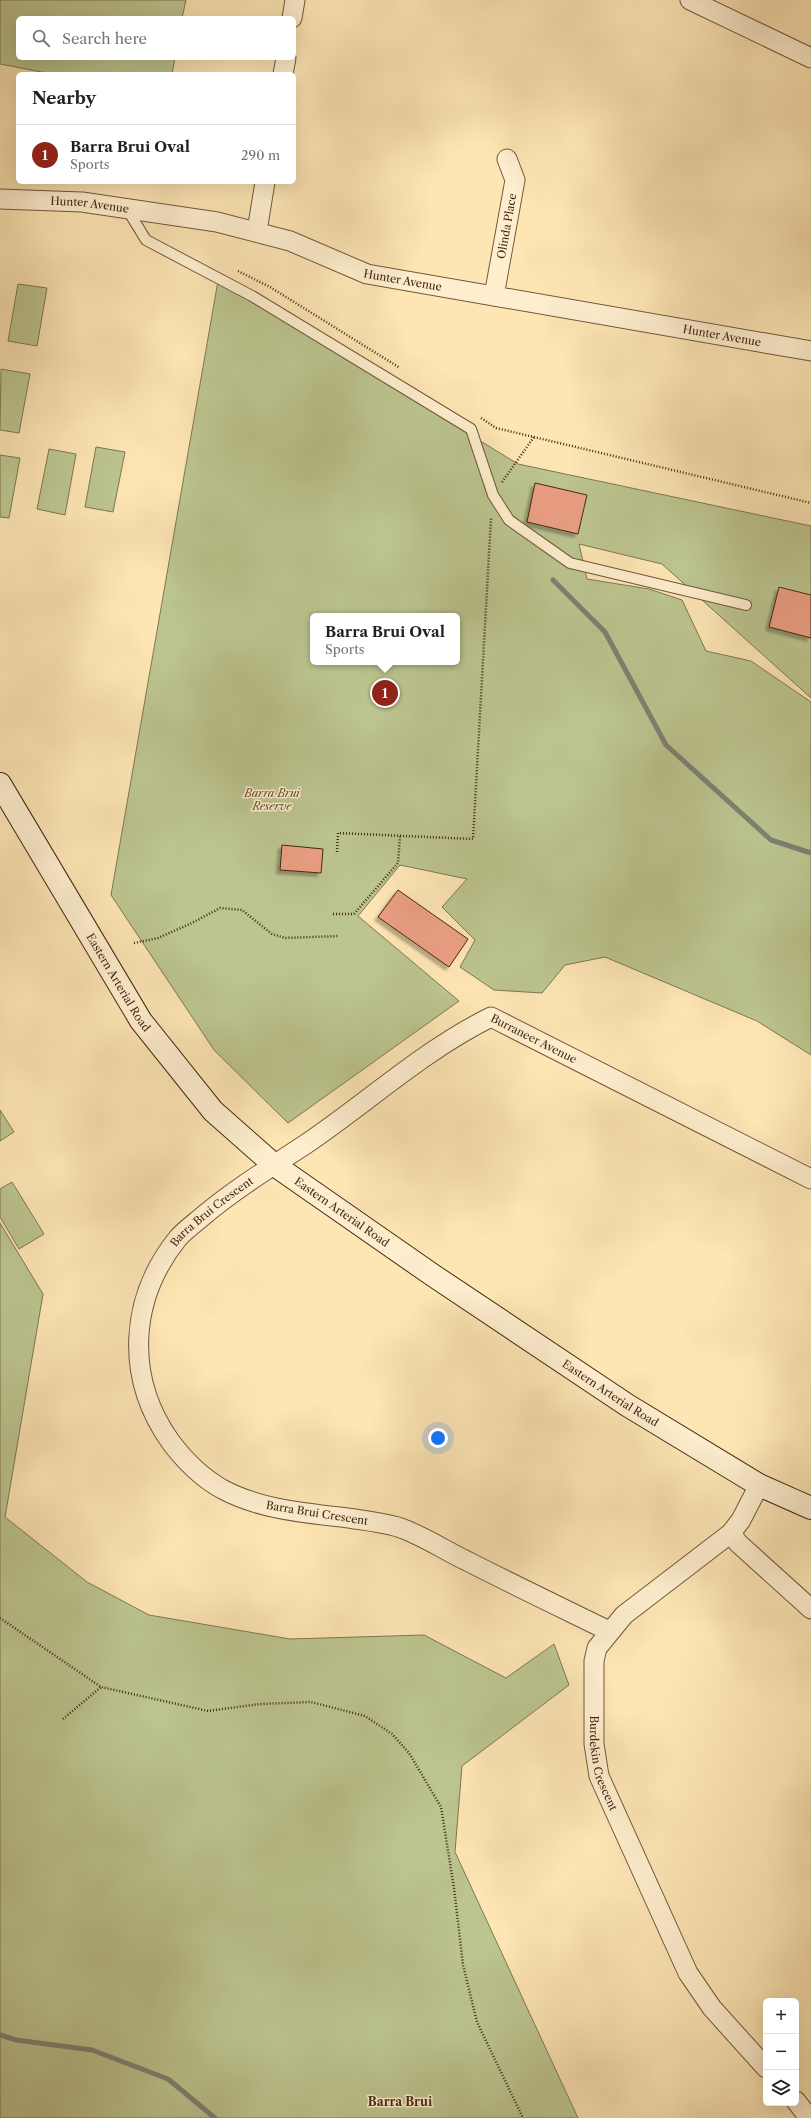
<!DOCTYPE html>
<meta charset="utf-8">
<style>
body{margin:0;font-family:"Libre Caslon Text",serif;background:#f6f6f6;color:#202124}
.controls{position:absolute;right:12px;bottom:12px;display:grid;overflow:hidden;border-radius:6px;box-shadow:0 4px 16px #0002}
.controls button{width:36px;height:36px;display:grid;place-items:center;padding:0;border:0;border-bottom:1px solid #e0e0e0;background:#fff;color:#202124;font:20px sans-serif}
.you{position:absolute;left:438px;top:1438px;width:14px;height:14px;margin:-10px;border:3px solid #fff;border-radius:50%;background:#1a73e8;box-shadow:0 0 0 6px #1a73e833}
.badge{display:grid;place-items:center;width:26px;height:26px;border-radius:50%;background:#8f2418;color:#fff;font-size:13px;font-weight:700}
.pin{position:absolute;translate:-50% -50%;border:2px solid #fff;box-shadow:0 1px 4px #0006}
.popup{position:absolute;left:310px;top:613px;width:150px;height:52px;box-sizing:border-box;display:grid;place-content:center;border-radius:6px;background:#fff;filter:drop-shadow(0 1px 3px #0005);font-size:13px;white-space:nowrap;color:#757577}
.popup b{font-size:15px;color:#202124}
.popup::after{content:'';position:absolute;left:50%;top:100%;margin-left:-8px;border:8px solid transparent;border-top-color:#fff}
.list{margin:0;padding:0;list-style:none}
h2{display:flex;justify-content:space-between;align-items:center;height:52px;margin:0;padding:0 16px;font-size:17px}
h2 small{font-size:13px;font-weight:400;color:#757577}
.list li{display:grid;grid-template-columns:26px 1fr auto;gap:12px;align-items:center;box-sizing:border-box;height:60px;padding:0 16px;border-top:1px solid #e0e0e0}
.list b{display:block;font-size:15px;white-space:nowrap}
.list p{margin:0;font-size:13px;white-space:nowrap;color:#757577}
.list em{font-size:13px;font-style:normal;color:#757577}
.icon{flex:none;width:22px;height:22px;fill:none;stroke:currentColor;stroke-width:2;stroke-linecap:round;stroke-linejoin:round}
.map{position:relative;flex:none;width:811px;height:2118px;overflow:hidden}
.search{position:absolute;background:#fff;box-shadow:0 4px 16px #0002;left:16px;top:16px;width:280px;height:44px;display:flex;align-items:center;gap:10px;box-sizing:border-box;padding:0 14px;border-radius:6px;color:#757577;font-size:15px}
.panel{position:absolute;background:#fff;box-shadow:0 4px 16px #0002;left:16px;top:72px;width:280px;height:112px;border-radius:6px}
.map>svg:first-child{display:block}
.green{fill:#bcc590;stroke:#807652;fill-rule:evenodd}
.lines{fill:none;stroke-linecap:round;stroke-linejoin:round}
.stream{stroke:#7c8273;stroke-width:5}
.building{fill:#eb9f84;stroke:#452813;filter:url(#shadow)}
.service-casing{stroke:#73573b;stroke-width:12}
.minor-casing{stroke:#73573b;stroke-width:21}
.secondary-casing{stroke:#452813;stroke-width:24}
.path{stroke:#452813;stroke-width:2.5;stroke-dasharray:1 2;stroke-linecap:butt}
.service{stroke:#feeece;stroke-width:10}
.minor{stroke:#feeece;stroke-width:19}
.secondary{stroke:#feeece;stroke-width:22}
.labels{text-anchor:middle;stroke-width:3;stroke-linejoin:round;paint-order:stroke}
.street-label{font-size:11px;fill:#452813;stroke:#feeece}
.park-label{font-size:11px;font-style:italic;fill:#634f32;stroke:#feeece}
.neighbourhood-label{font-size:12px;font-weight:bold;fill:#452813;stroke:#feeece}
</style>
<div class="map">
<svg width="811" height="2118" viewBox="0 0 811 2118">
<defs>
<filter id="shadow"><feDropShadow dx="-3.5" dy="3.5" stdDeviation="1" flood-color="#0004"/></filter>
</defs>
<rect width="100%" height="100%" fill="#fde5b4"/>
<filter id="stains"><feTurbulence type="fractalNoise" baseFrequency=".005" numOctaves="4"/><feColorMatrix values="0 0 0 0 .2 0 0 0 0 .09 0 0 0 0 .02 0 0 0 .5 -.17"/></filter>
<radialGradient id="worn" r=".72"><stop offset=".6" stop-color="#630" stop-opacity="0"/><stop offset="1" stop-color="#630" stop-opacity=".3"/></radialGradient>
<g class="green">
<polygon points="0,0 186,0 182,18 18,18 18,58 175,58 172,74 52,74 0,64"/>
<path d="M218 281 518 464 811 526V698L662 564 579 544 587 579 649 589 682 600 706 651 751 661 811 702V1055L757 1021 605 957 565 965 542 993 494 990 460 967 475 940 442 907 467 879 400 865 358 916 459 1001 288 1123 214 1050 111 895ZM313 616H457V662H313Z"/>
<polygon points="18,284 47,288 37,346 8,341"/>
<polygon points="1,369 30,374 19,433 0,430"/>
<polygon points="96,447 125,452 113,512 85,507"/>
<polygon points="49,449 76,454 65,515 37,509"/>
<polygon points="0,455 20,458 9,518 0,517"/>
<polygon points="0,1110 14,1132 0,1141"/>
<polygon points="12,1182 44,1234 19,1249 0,1217 0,1189"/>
<polygon points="0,1223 43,1294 5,1517 87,1582 149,1615 290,1639 424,1635 506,1678 554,1644 569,1685 462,1766 455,1852 578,2118 0,2118"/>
</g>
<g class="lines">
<g class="stream">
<polyline points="553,580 605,632 666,745 771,840 811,853"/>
<polyline points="0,2035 16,2040 92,2050 168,2079 215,2118"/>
</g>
</g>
<g class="building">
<polygon points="535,483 587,495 578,534 527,522"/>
<polygon points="779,587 811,595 811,638 769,627"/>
<polygon points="282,845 323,849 321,873 280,870"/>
<polygon points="398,890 468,939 449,967 378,917"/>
</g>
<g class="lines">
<defs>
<polyline id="service" points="127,209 146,240 252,296 471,429 493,495 509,520 570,563 746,605"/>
<g id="minor">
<polyline points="690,0 811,58"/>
<polyline points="292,18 295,0"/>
<polyline points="283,74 286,58"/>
<path id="s1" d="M0 199 82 202 217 222 290 241 367 274 811 351"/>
<polyline points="257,231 265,182"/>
<path id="s2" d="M494 296 515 180 507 159"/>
<path id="s3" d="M759 1485 741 1520 731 1533 624 1615 597 1648 594 1661V1744L599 1776 688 1973 712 2008 766 2068"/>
<polyline points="731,1533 738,1543 811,1609"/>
<path id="s4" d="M609 1631C562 1608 514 1585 467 1561 444 1550 422 1535 398 1527 384 1523 369 1521 355 1519 310 1513 263 1511 222 1489 201 1477 184 1460 170 1441 125 1377 129 1299 178 1238 185 1230 195 1223 203 1216 235 1189 271 1167 306 1144 368 1102 424 1050 491 1017L811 1179"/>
<polyline points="796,2101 809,2118"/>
</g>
<g id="secondary">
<path id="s5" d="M0 784 141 1021 213 1111 273 1164 434 1276 627 1405 759 1485 811 1508"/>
</g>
</defs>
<use href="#service" class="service-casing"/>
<use href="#minor" class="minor-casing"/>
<use href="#secondary" class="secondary-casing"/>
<g class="path">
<polyline points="238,271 270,287 400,368"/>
<polyline points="481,418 496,428 811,503"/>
<polyline points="502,482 534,437"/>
<polyline points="337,852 338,833 473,839 491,518"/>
<polyline points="333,914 354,914 398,863 400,836"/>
<polyline points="134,943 158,938 192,923 220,908 242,910 272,934 285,938 339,936"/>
<polyline points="0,1618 101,1687 208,1711 260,1704 311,1702 365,1716 392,1734 409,1753 441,1807 454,1888 463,1965 477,2022 523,2118"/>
<polyline points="63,1719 101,1687"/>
</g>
<use href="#service" class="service"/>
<use href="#minor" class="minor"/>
<use href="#secondary" class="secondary"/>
</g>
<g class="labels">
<g class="street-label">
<text dy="4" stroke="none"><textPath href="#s1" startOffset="90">Hunter Avenue</textPath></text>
<text dy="4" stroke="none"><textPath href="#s2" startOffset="71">Olinda Place</textPath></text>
<text dy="4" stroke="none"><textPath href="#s1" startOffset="414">Hunter Avenue</textPath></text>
<text dy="4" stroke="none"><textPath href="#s1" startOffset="738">Hunter Avenue</textPath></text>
<text dy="4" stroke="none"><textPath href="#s5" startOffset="231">Eastern Arterial Road</textPath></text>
<text dy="4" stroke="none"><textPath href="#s4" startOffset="1138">Burraneer Avenue</textPath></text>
<text dy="4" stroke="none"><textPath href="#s5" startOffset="555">Eastern Arterial Road</textPath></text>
<text dy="4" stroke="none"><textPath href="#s4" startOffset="749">Barra Brui Crescent</textPath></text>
<text dy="4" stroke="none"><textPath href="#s5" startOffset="879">Eastern Arterial Road</textPath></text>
<text transform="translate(317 1513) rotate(9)" y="4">Barra Brui Crescent</text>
<text dy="4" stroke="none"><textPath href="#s3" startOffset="350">Burdekin Crescent</textPath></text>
</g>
<g class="park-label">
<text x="272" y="797">Barra Brui<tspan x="272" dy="13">Reserve</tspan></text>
</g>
<g class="neighbourhood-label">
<text x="400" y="2106">Barra Brui</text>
</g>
</g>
<rect width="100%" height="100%" filter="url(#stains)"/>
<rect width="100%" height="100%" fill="url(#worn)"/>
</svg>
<div class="controls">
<button>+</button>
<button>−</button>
<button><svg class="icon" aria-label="layers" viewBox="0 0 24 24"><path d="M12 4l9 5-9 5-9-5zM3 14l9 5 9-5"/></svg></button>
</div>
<div class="you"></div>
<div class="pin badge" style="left:385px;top:693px">1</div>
<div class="popup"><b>Barra Brui Oval</b>Sports</div>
<div class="search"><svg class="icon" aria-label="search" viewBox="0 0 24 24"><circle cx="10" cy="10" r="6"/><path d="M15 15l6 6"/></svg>Search here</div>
<section class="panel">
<h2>Nearby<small></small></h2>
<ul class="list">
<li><span class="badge">1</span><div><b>Barra Brui Oval</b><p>Sports</p></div><em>290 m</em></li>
</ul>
</section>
</div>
